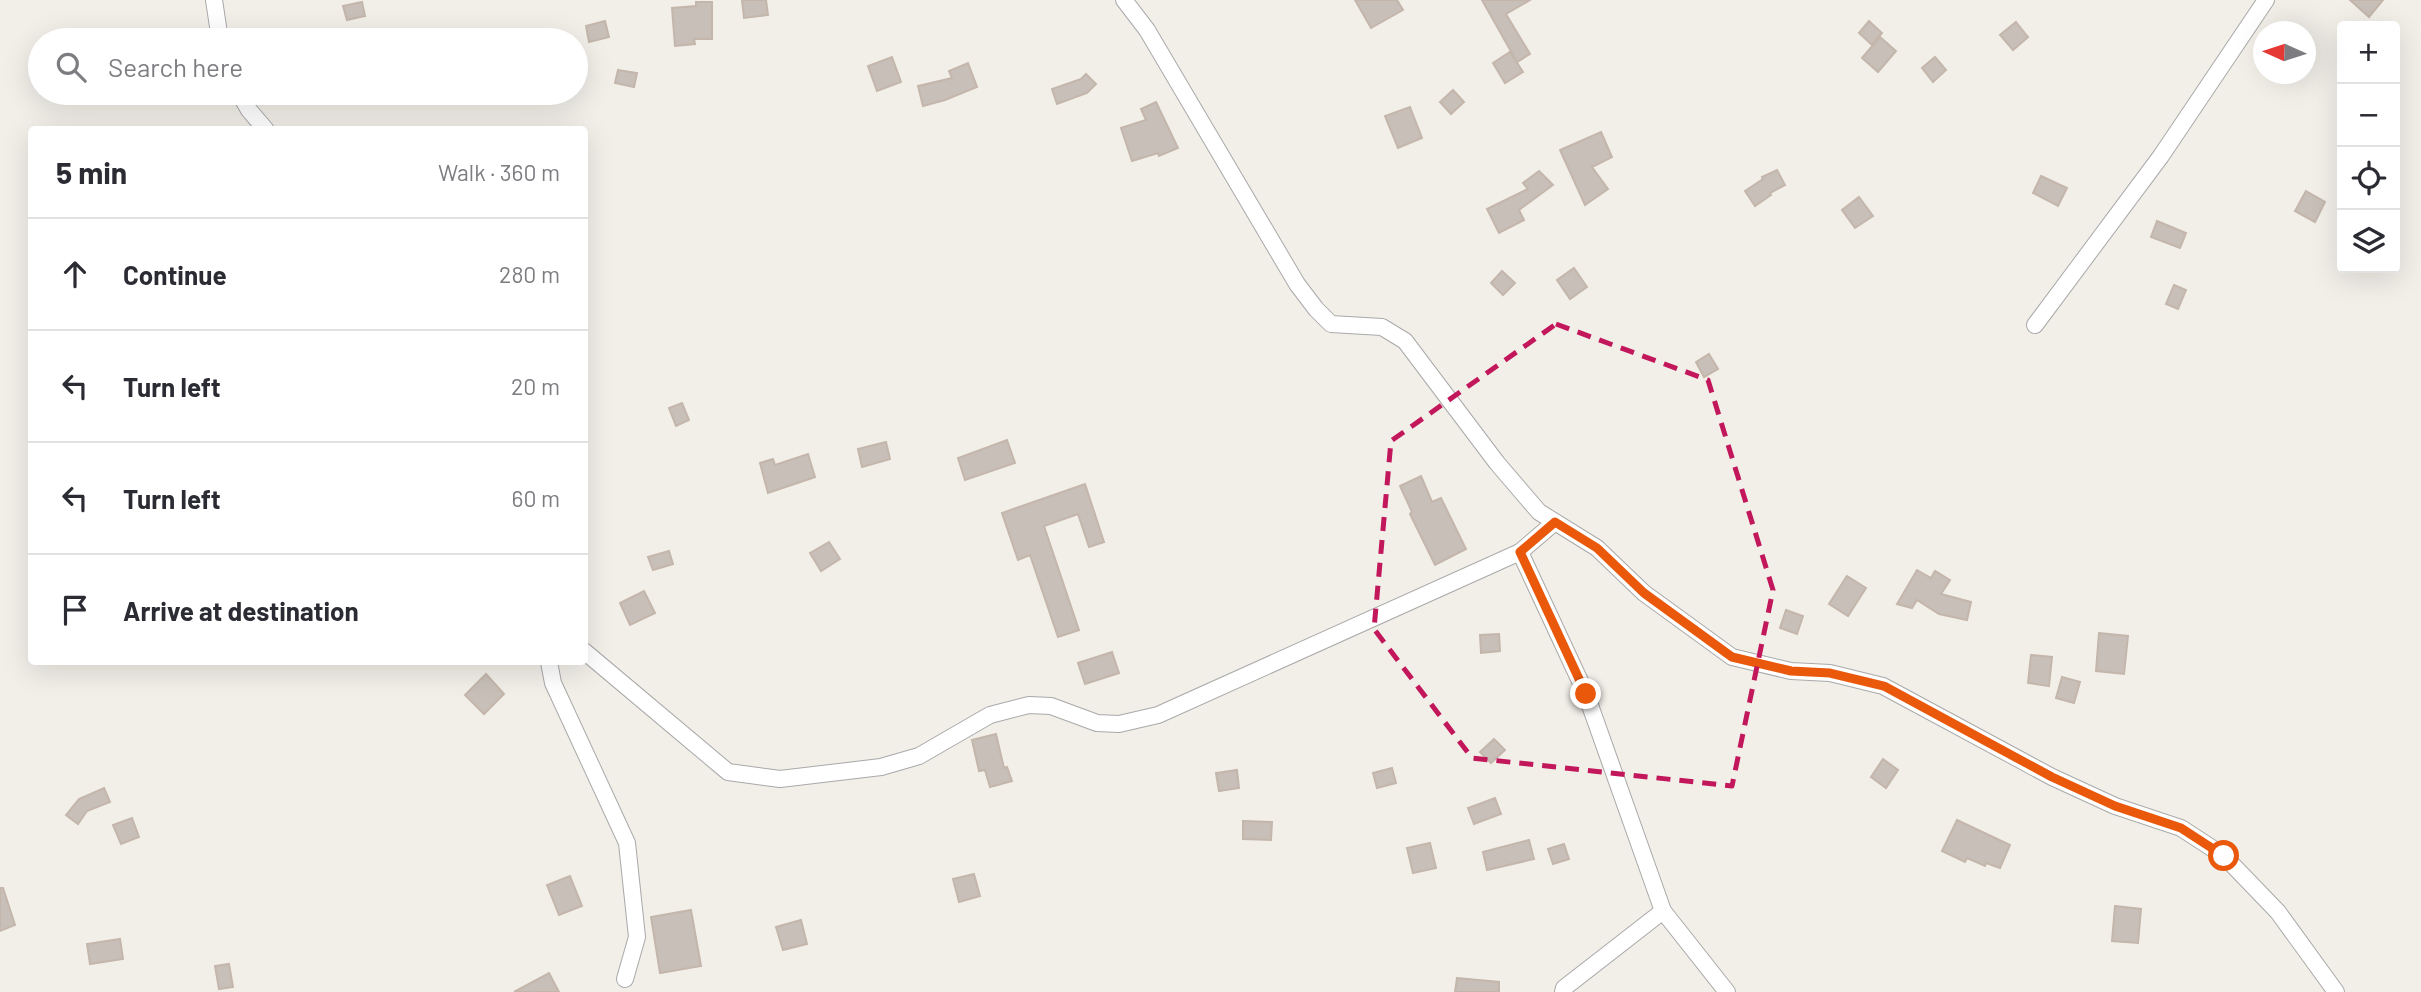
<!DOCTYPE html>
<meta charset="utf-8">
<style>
body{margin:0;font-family:Barlow,sans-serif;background:#f7f7f7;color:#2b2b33}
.controls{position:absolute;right:21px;top:21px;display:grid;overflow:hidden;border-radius:7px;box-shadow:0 7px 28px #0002}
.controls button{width:63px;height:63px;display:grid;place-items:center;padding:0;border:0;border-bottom:2px solid #e1e1e2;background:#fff;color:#2b2b33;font:35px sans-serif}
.compass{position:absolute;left:2253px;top:21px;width:63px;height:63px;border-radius:50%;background:#fff;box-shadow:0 7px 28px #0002;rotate:273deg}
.stop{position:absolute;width:21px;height:21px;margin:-16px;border:5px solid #ea580c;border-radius:50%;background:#fff}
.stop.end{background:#ea580c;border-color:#fff;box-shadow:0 2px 7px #0008}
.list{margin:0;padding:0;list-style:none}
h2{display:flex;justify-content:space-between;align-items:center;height:91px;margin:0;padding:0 28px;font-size:30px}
h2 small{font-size:23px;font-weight:400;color:#7c7c81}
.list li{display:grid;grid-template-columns:46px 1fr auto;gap:21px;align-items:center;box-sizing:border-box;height:112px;padding:0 28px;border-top:2px solid #e1e1e2}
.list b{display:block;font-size:26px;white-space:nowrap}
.list em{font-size:23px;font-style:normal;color:#7c7c81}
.icon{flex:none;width:38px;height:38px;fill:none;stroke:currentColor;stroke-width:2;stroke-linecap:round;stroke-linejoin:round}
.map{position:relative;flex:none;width:2421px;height:992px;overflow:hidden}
.search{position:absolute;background:#fff;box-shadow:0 7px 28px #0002;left:28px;top:28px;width:560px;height:77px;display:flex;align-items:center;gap:18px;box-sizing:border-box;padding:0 24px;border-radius:38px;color:#7c7c81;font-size:26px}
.panel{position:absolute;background:#fff;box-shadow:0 7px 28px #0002;left:28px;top:126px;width:560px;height:539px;border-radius:7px}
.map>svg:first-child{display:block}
.building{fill:#c7bfb8;stroke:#c4b6ab;stroke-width:2}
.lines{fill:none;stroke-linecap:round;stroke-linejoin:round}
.minor-casing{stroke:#a9a9a9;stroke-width:18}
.minor{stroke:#fff;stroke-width:16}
.route{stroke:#ea580c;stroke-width:9}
.marked{fill:none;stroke:#c2185b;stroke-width:5;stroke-dasharray:14 9;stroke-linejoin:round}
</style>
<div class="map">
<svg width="2421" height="992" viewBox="0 0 2421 992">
<rect width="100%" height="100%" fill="#f2efe9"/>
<g class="building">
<polygon points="742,0 766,0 768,15 744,18"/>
<polygon points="1355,0 1397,0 1403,10 1371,28"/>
<polygon points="1482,0 1530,0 1506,14 1530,54 1517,62"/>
<polygon points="2350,0 2383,0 2369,17"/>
<polygon points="362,2 365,16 347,20 343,6"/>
<polygon points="696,2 712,2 712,39 694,39 695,44 675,46 672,8 696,6"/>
<polygon points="605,21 609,37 589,42 586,26"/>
<polygon points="1869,21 1882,33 1872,45 1859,33"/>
<polygon points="2016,22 2028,37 2013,50 2000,35"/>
<polygon points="1880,37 1896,51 1878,72 1862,58"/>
<polygon points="1510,52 1523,72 1505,83 1493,63"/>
<polygon points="892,57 901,82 877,91 868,66"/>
<polygon points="1935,57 1946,70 1933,82 1922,68"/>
<polygon points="968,63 977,87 945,100 923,106 918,86 952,78 949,71"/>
<polygon points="618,70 637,73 634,87 615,83"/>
<polygon points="1086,74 1096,84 1087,93 1057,104 1052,89 1081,79"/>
<polygon points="1453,90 1464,102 1451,114 1440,102"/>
<polygon points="1156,102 1178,148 1159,156 1158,153 1132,161 1121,128 1146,120 1141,109"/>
<polygon points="1410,107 1422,138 1398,148 1385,116"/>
<polygon points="1601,132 1612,157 1592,167 1608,189 1585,205 1560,150"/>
<polygon points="1777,170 1785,185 1770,193 1771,195 1755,206 1745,191 1763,179 1762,177"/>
<polygon points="1539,171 1553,185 1519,210 1524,220 1499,233 1487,209 1528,189 1523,183"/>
<polygon points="2041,176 2067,188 2058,206 2033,193"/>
<polygon points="2306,191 2325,202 2315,222 2295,211"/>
<polygon points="1859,197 1873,216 1855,228 1842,210"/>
<polygon points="2157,221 2186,233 2180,248 2151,237"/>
<polygon points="1574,268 1587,287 1570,299 1557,280"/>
<polygon points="1502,271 1515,283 1503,295 1491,283"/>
<polygon points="2174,285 2186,290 2178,309 2166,304"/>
<polygon points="1709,354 1718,369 1704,377 1696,362"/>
<polygon points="682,403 689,420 676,426 669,408"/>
<polygon points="1007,440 1015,463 965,480 958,458"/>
<polygon points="886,442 890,459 862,467 858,449"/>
<polygon points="808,454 815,477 768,493 760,463 773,459 775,465"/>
<polygon points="1421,476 1432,502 1441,498 1466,549 1435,565 1410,514 1412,512 1400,486"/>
<polygon points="1085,484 1104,542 1089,547 1078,514 1044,526 1079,630 1058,637 1030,555 1018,560 1002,513"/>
<polygon points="829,542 840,559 821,571 810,553"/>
<polygon points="669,551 673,564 653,570 648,557"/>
<polygon points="1917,570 1931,578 1935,571 1950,580 1941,594 1971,602 1967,620 1939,614 1917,600 1912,608 1897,604"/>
<polygon points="1847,576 1866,588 1848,616 1829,604"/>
<polygon points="644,591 655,613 630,625 620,603"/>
<polygon points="1786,610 1803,616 1797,634 1780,628"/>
<polygon points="2099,633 2128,636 2124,674 2096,671"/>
<polygon points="1499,634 1500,651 1481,653 1480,635"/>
<polygon points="1112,652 1119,673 1085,684 1078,663"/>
<polygon points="2031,655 2052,657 2049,686 2028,683"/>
<polygon points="486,674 504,694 484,714 465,695"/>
<polygon points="2062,677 2080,682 2074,703 2056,698"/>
<polygon points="996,734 1004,768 1007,767 1012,781 990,787 985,770 979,771 972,740"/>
<polygon points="1494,739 1505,750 1491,763 1480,752"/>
<polygon points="1883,759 1898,770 1886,788 1871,777"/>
<polygon points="1392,768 1396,783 1377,788 1373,773"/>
<polygon points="1237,770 1239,788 1219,791 1216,773"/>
<polygon points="104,788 110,802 87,811 78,824 66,815 79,799"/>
<polygon points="1495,798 1501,814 1474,824 1468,808"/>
<polygon points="132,818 139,837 121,844 113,825"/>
<polygon points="1957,820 2010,845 2000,868 1986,863 1985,866 1967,858 1965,862 1942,851"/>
<polygon points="1243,821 1272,822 1271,840 1243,839"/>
<polygon points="1529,840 1534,859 1487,870 1483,852"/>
<polygon points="1430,843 1436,868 1413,873 1407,848"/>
<polygon points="1564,844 1569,859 1553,864 1548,849"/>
<polygon points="974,874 980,896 959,902 953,879"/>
<polygon points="570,876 582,906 559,915 547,885"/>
<polygon points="0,888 3,888 15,925 0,931"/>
<polygon points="2115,906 2141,909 2138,943 2112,941"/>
<polygon points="691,910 701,966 660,973 651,917"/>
<polygon points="801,920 807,944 783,950 776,927"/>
<polygon points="120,939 123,959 90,964 87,944"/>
<polygon points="229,964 233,987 219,989 215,966"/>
<polygon points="549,973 559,992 514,992"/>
<polygon points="1457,978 1499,982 1499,992 1455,992"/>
</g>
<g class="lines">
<defs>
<g id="minor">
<polyline points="214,0 220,40"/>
<polyline points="1124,0 1147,30 1297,284 1316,309 1331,324 1382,327 1405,341 1497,463 1539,512 1597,548 1644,593 1732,657 1791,671 1830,673 1883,686 2052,777 2115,806 2181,828 2224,856 2278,912 2336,992"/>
<polyline points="239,93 249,110 266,130"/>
<polyline points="2035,325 2161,156 2266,0"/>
<polyline points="1520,552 1586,694 1663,911 1727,992"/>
<polyline points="584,651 728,772 780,779 881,767 919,756 990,715 1029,705 1051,706 1097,723 1119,724 1158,715 1520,552 1555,522"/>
<polyline points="549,662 553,683 627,843 637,937 625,979"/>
<polyline points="1563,992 1564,988 1663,911"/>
</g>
</defs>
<use href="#minor" class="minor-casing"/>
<use href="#minor" class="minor"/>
</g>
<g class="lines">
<polyline class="route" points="1586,694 1520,552 1555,522 1597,548 1644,593 1732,657 1791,671 1830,673 1884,686 2052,777 2115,806 2181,828 2224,856"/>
</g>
<path class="marked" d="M1556 324 1708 380 1773 590 1732 786 1472 758 1374 629 1391 441Z"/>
</svg>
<div class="controls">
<button>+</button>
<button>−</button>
<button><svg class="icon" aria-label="locate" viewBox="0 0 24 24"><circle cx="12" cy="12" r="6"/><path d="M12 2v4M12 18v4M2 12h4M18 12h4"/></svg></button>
<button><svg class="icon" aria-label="layers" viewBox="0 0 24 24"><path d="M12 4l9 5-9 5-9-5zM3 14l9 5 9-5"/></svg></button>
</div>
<svg class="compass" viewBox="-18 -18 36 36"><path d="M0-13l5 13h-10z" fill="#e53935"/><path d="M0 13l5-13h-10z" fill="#7c7c81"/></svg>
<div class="stop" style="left:2224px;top:856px"></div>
<div class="stop end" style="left:1586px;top:694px"></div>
<div class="search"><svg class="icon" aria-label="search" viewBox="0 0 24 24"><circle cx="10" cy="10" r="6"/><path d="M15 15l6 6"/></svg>Search here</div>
<section class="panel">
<h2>5 min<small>Walk · 360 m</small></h2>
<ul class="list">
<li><svg class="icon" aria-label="ahead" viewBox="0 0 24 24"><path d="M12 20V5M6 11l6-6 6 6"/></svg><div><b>Continue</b></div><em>280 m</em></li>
<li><svg class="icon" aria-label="left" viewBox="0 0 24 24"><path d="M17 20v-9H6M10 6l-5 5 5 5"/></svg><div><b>Turn left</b></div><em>20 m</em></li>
<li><svg class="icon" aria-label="left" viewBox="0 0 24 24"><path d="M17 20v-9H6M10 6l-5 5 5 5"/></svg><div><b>Turn left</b></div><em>60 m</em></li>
<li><svg class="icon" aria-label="arrive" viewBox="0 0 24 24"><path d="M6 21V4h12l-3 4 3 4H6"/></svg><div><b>Arrive at destination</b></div></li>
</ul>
</section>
</div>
